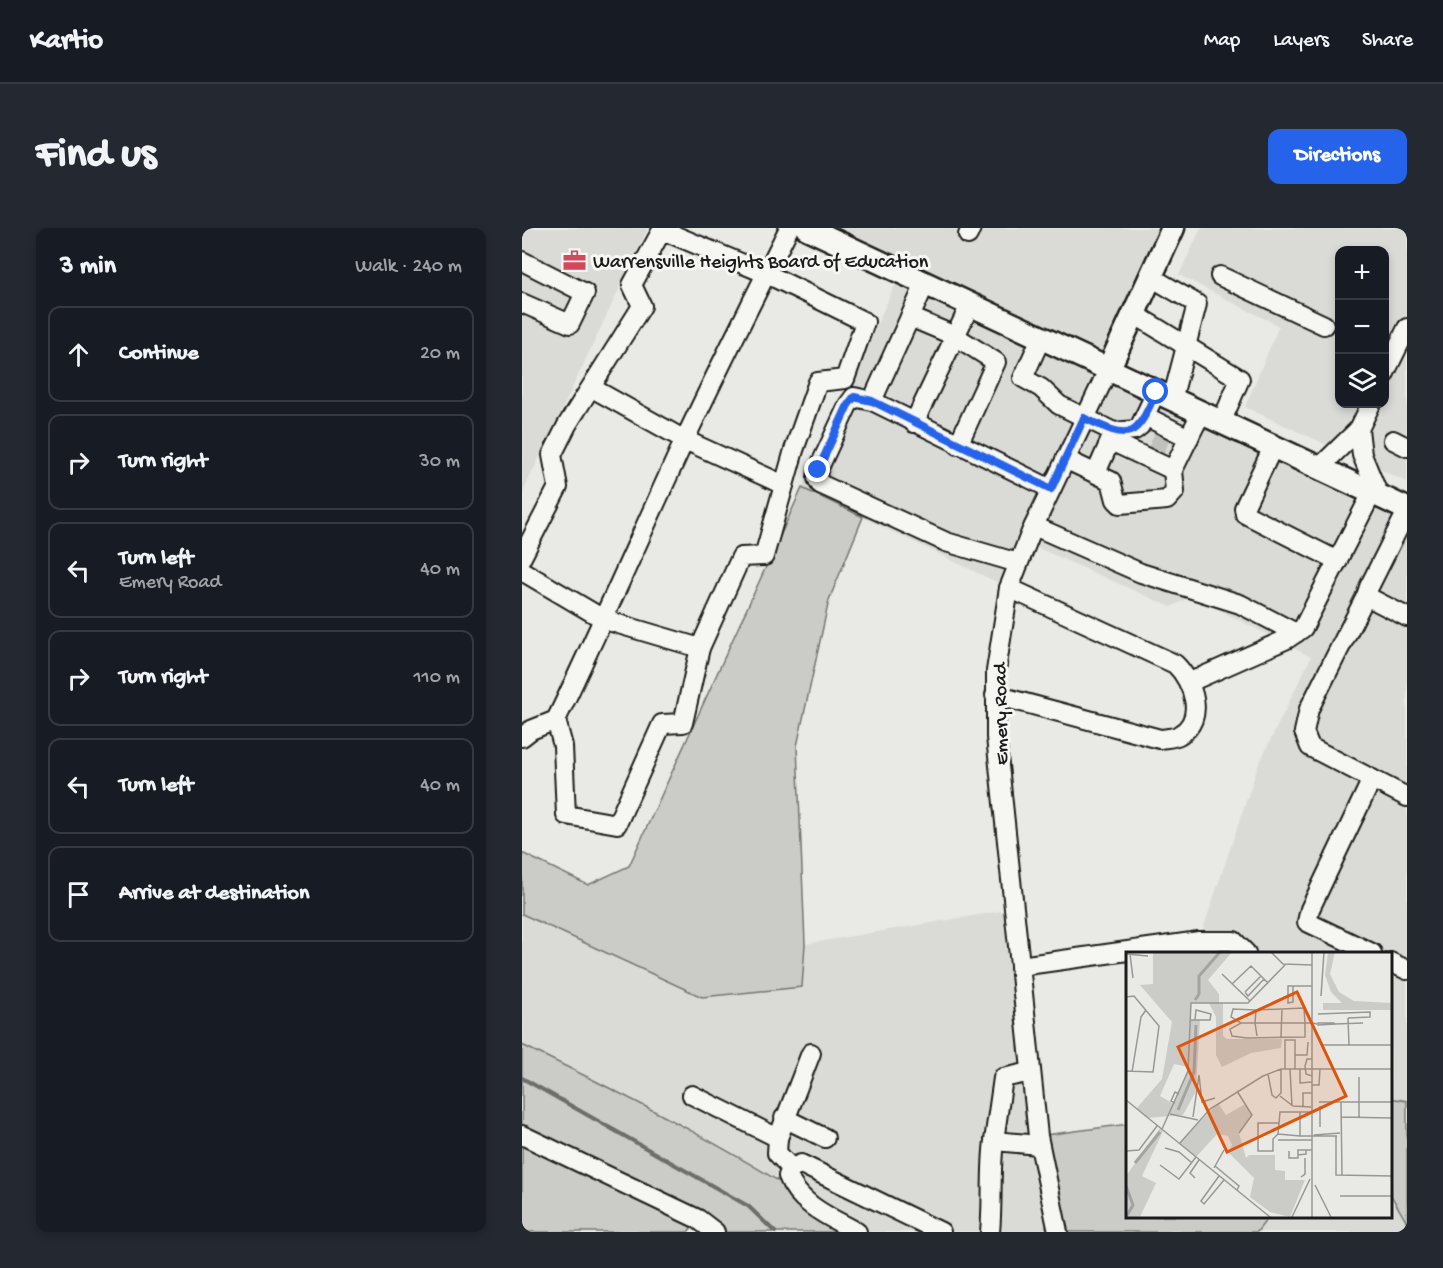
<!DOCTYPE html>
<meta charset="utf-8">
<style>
body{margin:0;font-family:"Gochi Hand",sans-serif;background:#242831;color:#f1f3f6}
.controls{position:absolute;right:18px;top:18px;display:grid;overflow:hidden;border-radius:12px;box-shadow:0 3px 9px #0003}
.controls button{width:54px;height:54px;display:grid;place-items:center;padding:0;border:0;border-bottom:2px solid #363941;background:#171b24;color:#f1f3f6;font:30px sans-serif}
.stop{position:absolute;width:18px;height:18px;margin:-14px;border:4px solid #2563eb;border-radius:50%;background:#fff}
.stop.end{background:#2563eb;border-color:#fff;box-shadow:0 2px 6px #0008}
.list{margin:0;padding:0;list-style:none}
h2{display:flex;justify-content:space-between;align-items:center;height:78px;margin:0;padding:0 24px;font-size:26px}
h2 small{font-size:20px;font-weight:400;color:#9ea1a6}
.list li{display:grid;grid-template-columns:39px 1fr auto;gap:18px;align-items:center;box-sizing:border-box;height:96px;margin:0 12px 12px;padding:0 12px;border:2px solid #363941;border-radius:12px}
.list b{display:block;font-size:22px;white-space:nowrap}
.list p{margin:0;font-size:20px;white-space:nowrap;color:#9ea1a6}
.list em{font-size:20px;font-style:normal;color:#9ea1a6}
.icon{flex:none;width:33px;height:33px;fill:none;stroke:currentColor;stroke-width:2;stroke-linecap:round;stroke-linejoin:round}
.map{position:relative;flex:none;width:885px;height:1004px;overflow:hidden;border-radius:12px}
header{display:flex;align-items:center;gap:36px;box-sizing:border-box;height:84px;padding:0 30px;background:#171b24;border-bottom:2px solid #363941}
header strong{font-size:28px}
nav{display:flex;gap:33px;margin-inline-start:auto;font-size:21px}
.intro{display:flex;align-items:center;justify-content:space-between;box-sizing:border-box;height:144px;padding:0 36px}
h1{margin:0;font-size:42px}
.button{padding:15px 27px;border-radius:12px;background:#2563eb;color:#fff;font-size:21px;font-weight:700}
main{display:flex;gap:36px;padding:0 36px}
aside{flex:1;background:#171b24;border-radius:12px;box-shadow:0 3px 9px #0003}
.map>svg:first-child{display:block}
.built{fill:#dadad6;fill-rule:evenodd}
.green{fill:#cbcbc7;stroke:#747472;stroke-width:1.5}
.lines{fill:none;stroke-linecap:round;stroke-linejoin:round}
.stream{stroke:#6d6d6c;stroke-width:4}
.minor-tunnel{stroke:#c0c0bd;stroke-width:18;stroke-dasharray:18 9;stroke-linecap:butt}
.minor-casing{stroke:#1c1c1c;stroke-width:22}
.major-casing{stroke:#1c1c1c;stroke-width:27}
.minor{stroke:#f6f6f2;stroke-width:18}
.major{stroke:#f6f6f2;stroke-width:22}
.route{stroke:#2563eb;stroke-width:8}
.labels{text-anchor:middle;stroke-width:6;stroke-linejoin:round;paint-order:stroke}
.poi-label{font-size:20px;fill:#1c1c1c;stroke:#f6f6f2;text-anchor:start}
.street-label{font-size:20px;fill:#1c1c1c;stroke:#f6f6f2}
.inset-river{fill:none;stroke:#a3a3a1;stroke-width:3}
.inset-road{fill:none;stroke:#979795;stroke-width:1.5}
.view{fill:#de560d;fill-opacity:0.15;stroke:#de560d;stroke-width:3}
.inset-edge{fill:none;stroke:#1c1c1c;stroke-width:3}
</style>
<header>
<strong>Kartio</strong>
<nav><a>Map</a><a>Layers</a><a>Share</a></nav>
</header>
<div class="intro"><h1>Find us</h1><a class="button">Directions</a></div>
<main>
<aside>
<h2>3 min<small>Walk · 240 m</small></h2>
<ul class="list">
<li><svg class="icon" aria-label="ahead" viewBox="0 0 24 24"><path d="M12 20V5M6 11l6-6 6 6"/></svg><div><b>Continue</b></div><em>20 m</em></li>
<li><svg class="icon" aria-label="right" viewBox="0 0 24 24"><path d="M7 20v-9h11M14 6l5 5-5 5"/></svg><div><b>Turn right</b></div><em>30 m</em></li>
<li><svg class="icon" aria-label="left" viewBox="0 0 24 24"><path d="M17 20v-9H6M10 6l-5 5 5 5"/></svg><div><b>Turn left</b><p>Emery Road</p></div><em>40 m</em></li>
<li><svg class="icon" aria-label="right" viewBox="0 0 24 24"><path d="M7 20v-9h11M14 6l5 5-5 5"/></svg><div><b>Turn right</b></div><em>110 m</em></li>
<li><svg class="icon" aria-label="left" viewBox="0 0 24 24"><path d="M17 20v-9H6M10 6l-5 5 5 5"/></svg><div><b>Turn left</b></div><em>40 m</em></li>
<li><svg class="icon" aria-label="arrive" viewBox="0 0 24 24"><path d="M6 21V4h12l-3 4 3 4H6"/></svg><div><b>Arrive at destination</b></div></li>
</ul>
</aside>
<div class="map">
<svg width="885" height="1004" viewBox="0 0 885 1004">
<rect width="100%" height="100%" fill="#e9e9e5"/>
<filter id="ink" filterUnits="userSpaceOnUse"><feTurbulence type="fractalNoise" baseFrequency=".0167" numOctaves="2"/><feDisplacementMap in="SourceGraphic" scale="12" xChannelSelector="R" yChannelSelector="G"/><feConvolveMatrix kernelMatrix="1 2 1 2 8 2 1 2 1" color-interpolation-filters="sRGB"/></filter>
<g filter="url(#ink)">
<g class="built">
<polygon points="0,0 126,0 0,266"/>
<polygon points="285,0 652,0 586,142 885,281 885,873 869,870 868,725 724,725 677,713 736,538 789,429 670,368 649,379 505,315 487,360 280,260 379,44"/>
<path d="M679 0H885V254L723 179 757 98 657 47ZM818 22H862V176H818Z"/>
<polygon points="492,681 536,1004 335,1004 270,959 125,878 0,817 0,686 180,769 280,759 283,716"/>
<polygon points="869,967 885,995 885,1004 735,1004 747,988 868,988"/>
</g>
<g class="green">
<polygon points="280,260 341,289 307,372 275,518 283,716 280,759 180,769 0,686 0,625 66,657 107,638"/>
<path d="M0 817C116 873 230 931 335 1004H193L176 991 166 1004H0Z"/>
<polygon points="868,870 885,873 885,995 869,967"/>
<polygon points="606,896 606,988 747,988 735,1004 536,1004 516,908"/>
</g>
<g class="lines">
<polyline class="stream" points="0,850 226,978 253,1004"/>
<polyline class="minor-tunnel" points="630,211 645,218"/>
<defs>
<g id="minor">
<polyline points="446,7 449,0"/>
<polyline points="0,33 63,65 48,96 0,75"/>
<polyline points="698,48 802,97"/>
<polyline points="629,49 675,76 650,172"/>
<polyline points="612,86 718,151 699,195"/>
<polyline points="388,89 433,108 474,134 436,217"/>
<polyline points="519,110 501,150 519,160 537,177 592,204 613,202 618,198 634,164"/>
<polyline points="862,147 885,100"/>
<polyline points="70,160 163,212 262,257"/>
<polyline points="350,173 403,56"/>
<polyline points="623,188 667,210"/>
<polyline points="392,195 448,77"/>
<polyline points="837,201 849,176"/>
<polyline points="871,212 885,219"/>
<polyline points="589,213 651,242"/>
<polyline points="751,219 722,280 723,286 816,333"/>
<polyline points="543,231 589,253 594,272 598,276 645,272 653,263 651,242 679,185"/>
<polyline points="797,240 837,201 840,227 857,268"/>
<polyline points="574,245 592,204"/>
<polyline points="885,283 847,359 844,368 885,389"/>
<polyline points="512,298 619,345 718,376 774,405"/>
<path d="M0 329 36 259 30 227 45 197 120 78 110 57 140 2 245 46 343 94 323 151 296 154 272 222 242 328 219 329 178 420 161 495 140 496 95 596 44 587 41 518 34 492C77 403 116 313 157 224 192 149 230 74 267 0"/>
<polyline points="496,335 424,314 298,256 295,250 296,242 326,177 332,169 350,173 529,261"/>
<polyline points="0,343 83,392 178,420"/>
<polyline points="844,368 787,481 782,504 788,519 885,569"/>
<polyline points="668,454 765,411 781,400 850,265"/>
<path d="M473 467 638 511C644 510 653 510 657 507 685 492 671 453 653 436L487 360"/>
<polyline points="0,509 9,502 34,492"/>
<polyline points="850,551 788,681 785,694 850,725"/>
<polyline points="868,734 885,742"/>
<polyline points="498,738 677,713 712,713 724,725"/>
<polyline points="509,844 481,850 472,913 517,917"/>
<polyline points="170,867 256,910"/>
<polyline points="262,890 303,910"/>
<polyline points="0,907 176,991 193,1004"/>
<polyline points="269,940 255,925 256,910 289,825"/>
<path d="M335 1004C310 990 277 977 266 948L269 940 279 936 419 1004"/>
<path d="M468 1004C471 973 468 944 472 913"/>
<polyline points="536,1004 516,908 474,509 474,443 487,360 509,304 586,142"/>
</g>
<g id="major">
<polyline points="285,0 885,281"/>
<polyline points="586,142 651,0"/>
</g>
</defs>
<use href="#minor" class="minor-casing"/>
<use href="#major" class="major-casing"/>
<use href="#minor" class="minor"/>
<use href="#major" class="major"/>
</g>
</g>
<g class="lines" filter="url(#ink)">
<path class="route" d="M296 242 326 177 332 169 350 173 529 261 562 190C609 212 613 212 634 164"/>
</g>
<defs>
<symbol id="office-bare" viewBox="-9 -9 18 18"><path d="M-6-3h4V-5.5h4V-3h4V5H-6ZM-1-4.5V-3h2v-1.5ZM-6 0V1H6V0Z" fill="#d1495b" stroke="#f6f6f2" stroke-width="2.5" paint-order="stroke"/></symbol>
</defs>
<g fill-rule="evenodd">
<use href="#office-bare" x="36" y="16" width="33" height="33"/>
</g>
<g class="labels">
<g class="poi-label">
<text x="71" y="39">Warrensville Heights Board of Education</text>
</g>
<g class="street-label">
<text transform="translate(477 486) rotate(-91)" y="7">Emery Road</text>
</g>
</g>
<g transform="translate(604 724)">
<rect width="266" height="266" fill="#e9e9e5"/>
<path d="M106 0 82 28 93 42V51H97V84L101 87H156L155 96 125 101 96 115 90 103V65L83 51H65L64 68H74L70 139 57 163 21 166 10 157 36 127 46 70 14 33 27 32V1ZM48 112 63 115 48 152 34 144ZM209 0 204 22 213 40 228 49 265 51V58H197V51H216L205 40 199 23 202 1ZM92 151 100 163 119 152 126 163 113 181 120 206 123 203H149V218L159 219V228H179L164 265 144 260 124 245 128 226 102 200 106 193 102 184 91 182 70 205 53 191ZM34 176 37 179 16 224 30 231 14 265H0V224Z" fill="#cbcbc7" fill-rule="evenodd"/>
<path class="inset-river" d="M69 48 73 42V24L94 0M52 158 68 120 70 73M9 211 34 180M0 234 7 253 0 265"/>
<path class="inset-road" d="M145 0 157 12 186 13M0 2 22 4M4 2 7 26M96 22 124 49M106 32 125 14 142 31M167 34V50L162 51V34H186M119 40 122 44 138 27M119 40 135 24M195 44 198 0M0 45 8 44 33 74 27 120 0 119M192 62 244 60V65L222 66M222 66 223 93M64 68H84L85 62 70 58 69 68M115 71 105 65 107 57 130 58M192 71H208L209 72 192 73ZM209 72 237 71M131 84 129 71 130 58 178 56 179 71V85L121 86 106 84 104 77 115 71H187L191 72M155 85 156 57M195 93H266M169 103H181L182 90M159 117V88H169V117M164 117 166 154M174 117V131L186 130M186 117H266M6 120 15 65 20 58M142 122 146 143 150 146 155 141V117M186 124 180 122 179 114 181 107H186M233 125V166M186 133H193L194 117M111 139 126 163 113 181M154 144 167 154 185 155M0 148 144 265M193 150H215L216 223M215 150H266M49 151 45 149 49 140 53 142M194 154V175M177 155V141H186M186 160H174V184H211M44 162 72 168M67 165 73 123 76 150 89 146M215 165 266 166M153 171H132V199H147V187L152 182 154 160H174M36 177 62 119 65 51H122L160 12M152 182 174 184M188 183 214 181M210 184V223L266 224M152 188H186M54 191 84 157 137 124 155 117H186M39 196 53 200 66 211M180 198V202L172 203V198H186M0 199 13 198 31 174M163 199V206H172V203M34 213 53 227 70 205M89 214 113 234 111 238M88 216 98 198M93 224 75 249 78 252 98 228M175 225 179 222V206M69 226 64 221 73 208M189 233 205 265M214 244H266M166 265 184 227M186 265V0"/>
<path class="view" d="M171 40 220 144 101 200 52 95Z"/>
<rect width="266" height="266" class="inset-edge"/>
</g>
</svg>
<div class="controls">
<button>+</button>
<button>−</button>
<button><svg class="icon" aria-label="layers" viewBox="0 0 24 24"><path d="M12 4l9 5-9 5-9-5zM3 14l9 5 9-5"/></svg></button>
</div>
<div class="stop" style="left:634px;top:164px"></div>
<div class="stop end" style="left:296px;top:242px"></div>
</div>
</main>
